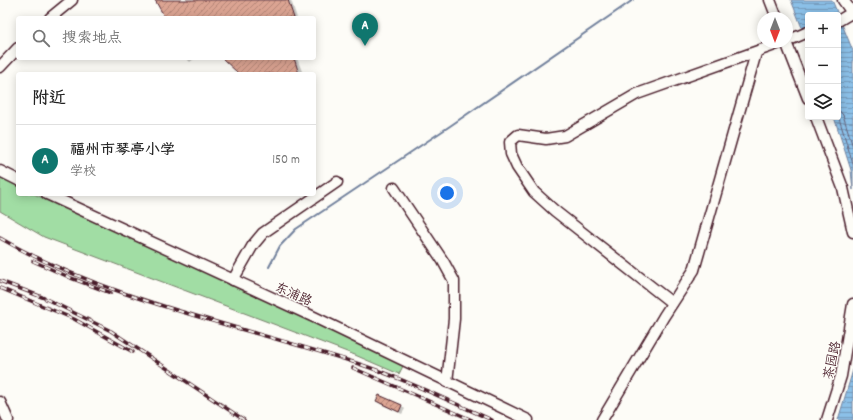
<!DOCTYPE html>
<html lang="zh">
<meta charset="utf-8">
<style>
body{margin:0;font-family:Dekko,"LXGW WenKai TC",sans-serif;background:#f2f2f2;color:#222}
.controls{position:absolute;right:12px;top:12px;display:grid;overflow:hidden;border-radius:4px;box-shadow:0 2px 10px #0003}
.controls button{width:36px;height:36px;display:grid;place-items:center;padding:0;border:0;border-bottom:1px solid #e0e0e0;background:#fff;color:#222;font:20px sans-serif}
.compass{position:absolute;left:757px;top:12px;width:36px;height:36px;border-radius:50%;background:#fff;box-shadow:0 2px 10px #0003;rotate:180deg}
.you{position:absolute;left:447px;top:193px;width:14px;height:14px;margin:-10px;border:3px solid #fff;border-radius:50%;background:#1a73e8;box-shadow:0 0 0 6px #1a73e833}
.badge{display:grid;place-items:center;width:26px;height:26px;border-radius:50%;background:#0f766e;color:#fff;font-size:13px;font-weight:700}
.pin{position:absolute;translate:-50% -33px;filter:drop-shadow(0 1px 2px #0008)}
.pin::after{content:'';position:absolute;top:21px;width:14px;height:12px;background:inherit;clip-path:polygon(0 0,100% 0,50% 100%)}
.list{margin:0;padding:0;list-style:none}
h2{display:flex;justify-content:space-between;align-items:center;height:52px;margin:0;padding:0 16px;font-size:17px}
h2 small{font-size:13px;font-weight:400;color:#767676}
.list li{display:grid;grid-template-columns:26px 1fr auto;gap:12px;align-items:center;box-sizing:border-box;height:72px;padding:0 16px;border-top:1px solid #e0e0e0}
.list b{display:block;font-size:15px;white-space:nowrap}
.list p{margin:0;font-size:13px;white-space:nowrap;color:#767676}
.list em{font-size:13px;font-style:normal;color:#767676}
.icon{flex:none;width:22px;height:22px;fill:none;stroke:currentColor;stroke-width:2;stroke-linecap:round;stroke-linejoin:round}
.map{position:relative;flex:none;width:853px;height:420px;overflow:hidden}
.search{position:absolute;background:#fff;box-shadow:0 2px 10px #0003;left:16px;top:16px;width:300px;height:44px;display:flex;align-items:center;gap:10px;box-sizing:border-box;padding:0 14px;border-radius:4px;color:#767676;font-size:15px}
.panel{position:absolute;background:#fff;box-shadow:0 2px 10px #0003;left:16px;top:72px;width:300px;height:124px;border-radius:4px}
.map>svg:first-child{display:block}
.grass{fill:#a1dda4;stroke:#767e68}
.water{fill:url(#water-rules);stroke:#71809c}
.shadow{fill:#0003}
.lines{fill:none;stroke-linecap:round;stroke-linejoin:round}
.shore{stroke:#645f77;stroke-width:1}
.stream{stroke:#71809c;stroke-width:2}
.building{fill:url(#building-hatch);stroke:#4a1f2b}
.minor-casing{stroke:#4a1f2b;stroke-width:13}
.minor{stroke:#fdfcf7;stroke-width:10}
.rail-casing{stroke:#4a1f2b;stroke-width:3.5}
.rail{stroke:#fdfcf7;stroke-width:2;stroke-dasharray:6;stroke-linecap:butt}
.labels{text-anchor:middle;stroke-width:3;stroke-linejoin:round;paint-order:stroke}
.street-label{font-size:13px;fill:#4a1f2b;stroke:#fdfcf7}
</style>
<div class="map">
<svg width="853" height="420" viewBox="0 0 853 420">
<defs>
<pattern id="water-rules" width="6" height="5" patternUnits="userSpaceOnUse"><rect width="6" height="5" fill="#8bc0e8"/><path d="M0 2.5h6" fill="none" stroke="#749bbc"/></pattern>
<pattern id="building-hatch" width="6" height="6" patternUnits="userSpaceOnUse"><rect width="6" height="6" fill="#dba492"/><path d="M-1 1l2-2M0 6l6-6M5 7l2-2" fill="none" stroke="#b48577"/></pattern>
</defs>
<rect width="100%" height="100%" fill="#fdfcf7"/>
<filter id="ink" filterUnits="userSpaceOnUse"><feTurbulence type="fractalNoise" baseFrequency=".025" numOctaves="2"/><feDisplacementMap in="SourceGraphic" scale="8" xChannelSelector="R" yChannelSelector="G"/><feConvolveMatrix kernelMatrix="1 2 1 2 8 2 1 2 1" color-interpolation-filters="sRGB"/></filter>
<g filter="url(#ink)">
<polygon class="grass" points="0,177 18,186 18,194 34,194 404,364 399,374 355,355 44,237 0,211"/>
<g class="water">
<polygon points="791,0 832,0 853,51 853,190 851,170 834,117 838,117 838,15 808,15 808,43"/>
<polygon points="853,370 853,420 838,420"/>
</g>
<g class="shadow">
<polygon points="157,0 291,0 297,18 166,18"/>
<polygon points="186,58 195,58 190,62"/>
<polygon points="224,58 297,58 303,74 240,74"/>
<polygon points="380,396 402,406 405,409 402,414 380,404 378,401"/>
</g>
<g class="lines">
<g class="shore">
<polyline points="838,109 843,115 853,147"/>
<polyline points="838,115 853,164"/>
</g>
<polyline class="stream" points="269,267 280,246 296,229 450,126 633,0"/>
</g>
<g class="building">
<polygon points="155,0 288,0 294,18 165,18"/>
<polygon points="222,58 294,58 299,74 239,74"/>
<polygon points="379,395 402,405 399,412 376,401"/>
</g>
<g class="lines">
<defs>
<g id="minor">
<polyline points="770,0 777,18"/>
<polyline points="843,0 853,14"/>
<polyline points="50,18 72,0"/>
<polyline points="838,21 853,12"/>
<polyline points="787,41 808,32"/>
<polyline points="786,42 808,98"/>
<polyline points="0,67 18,48"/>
<polyline points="816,117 843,188 853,232"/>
<polyline points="0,171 18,180"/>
<polyline points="394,188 443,261 454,281 454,319 447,382"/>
<polyline points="47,194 314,317 528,420"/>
<polyline points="233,280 253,245 263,233 337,182"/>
<polyline points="672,303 555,211 534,192 517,167 511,154 510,142 518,135 546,139 565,136 637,94 783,42"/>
<polyline points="0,402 8,420"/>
<polyline points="602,420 664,316 694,270 756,53"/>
<polyline points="827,420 841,376 853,304"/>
</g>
</defs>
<use href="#minor" class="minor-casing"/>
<use href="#minor" class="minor"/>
<defs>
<g id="rail">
<path d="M0 238C105 299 237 325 353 362 401 377 446 400 492 420"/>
<polyline points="33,261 71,278 111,293"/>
<polyline points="0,281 42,297 111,331 244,420"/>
<polyline points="0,288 74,319 133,352"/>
<polyline points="353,368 472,420"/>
</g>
</defs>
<use href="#rail" class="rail-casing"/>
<use href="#rail" class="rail"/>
</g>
</g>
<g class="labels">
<g class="street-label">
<text transform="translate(294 293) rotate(24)" y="5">东浦路</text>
<text transform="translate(831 360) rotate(-78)" y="5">茶园路</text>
</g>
</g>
</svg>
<div class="controls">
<button>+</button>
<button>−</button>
<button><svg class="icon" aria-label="layers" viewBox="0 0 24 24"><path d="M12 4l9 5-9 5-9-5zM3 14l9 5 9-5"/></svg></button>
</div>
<svg class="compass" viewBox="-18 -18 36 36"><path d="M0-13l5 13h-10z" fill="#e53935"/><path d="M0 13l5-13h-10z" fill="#767676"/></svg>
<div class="you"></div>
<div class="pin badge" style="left:365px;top:46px">A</div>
<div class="search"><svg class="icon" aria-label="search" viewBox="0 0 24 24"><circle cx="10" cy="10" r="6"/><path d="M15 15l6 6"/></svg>搜索地点</div>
<section class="panel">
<h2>附近<small></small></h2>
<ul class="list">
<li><span class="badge">A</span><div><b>福州市琴亭小学</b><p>学校</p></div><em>150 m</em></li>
</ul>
</section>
</div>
